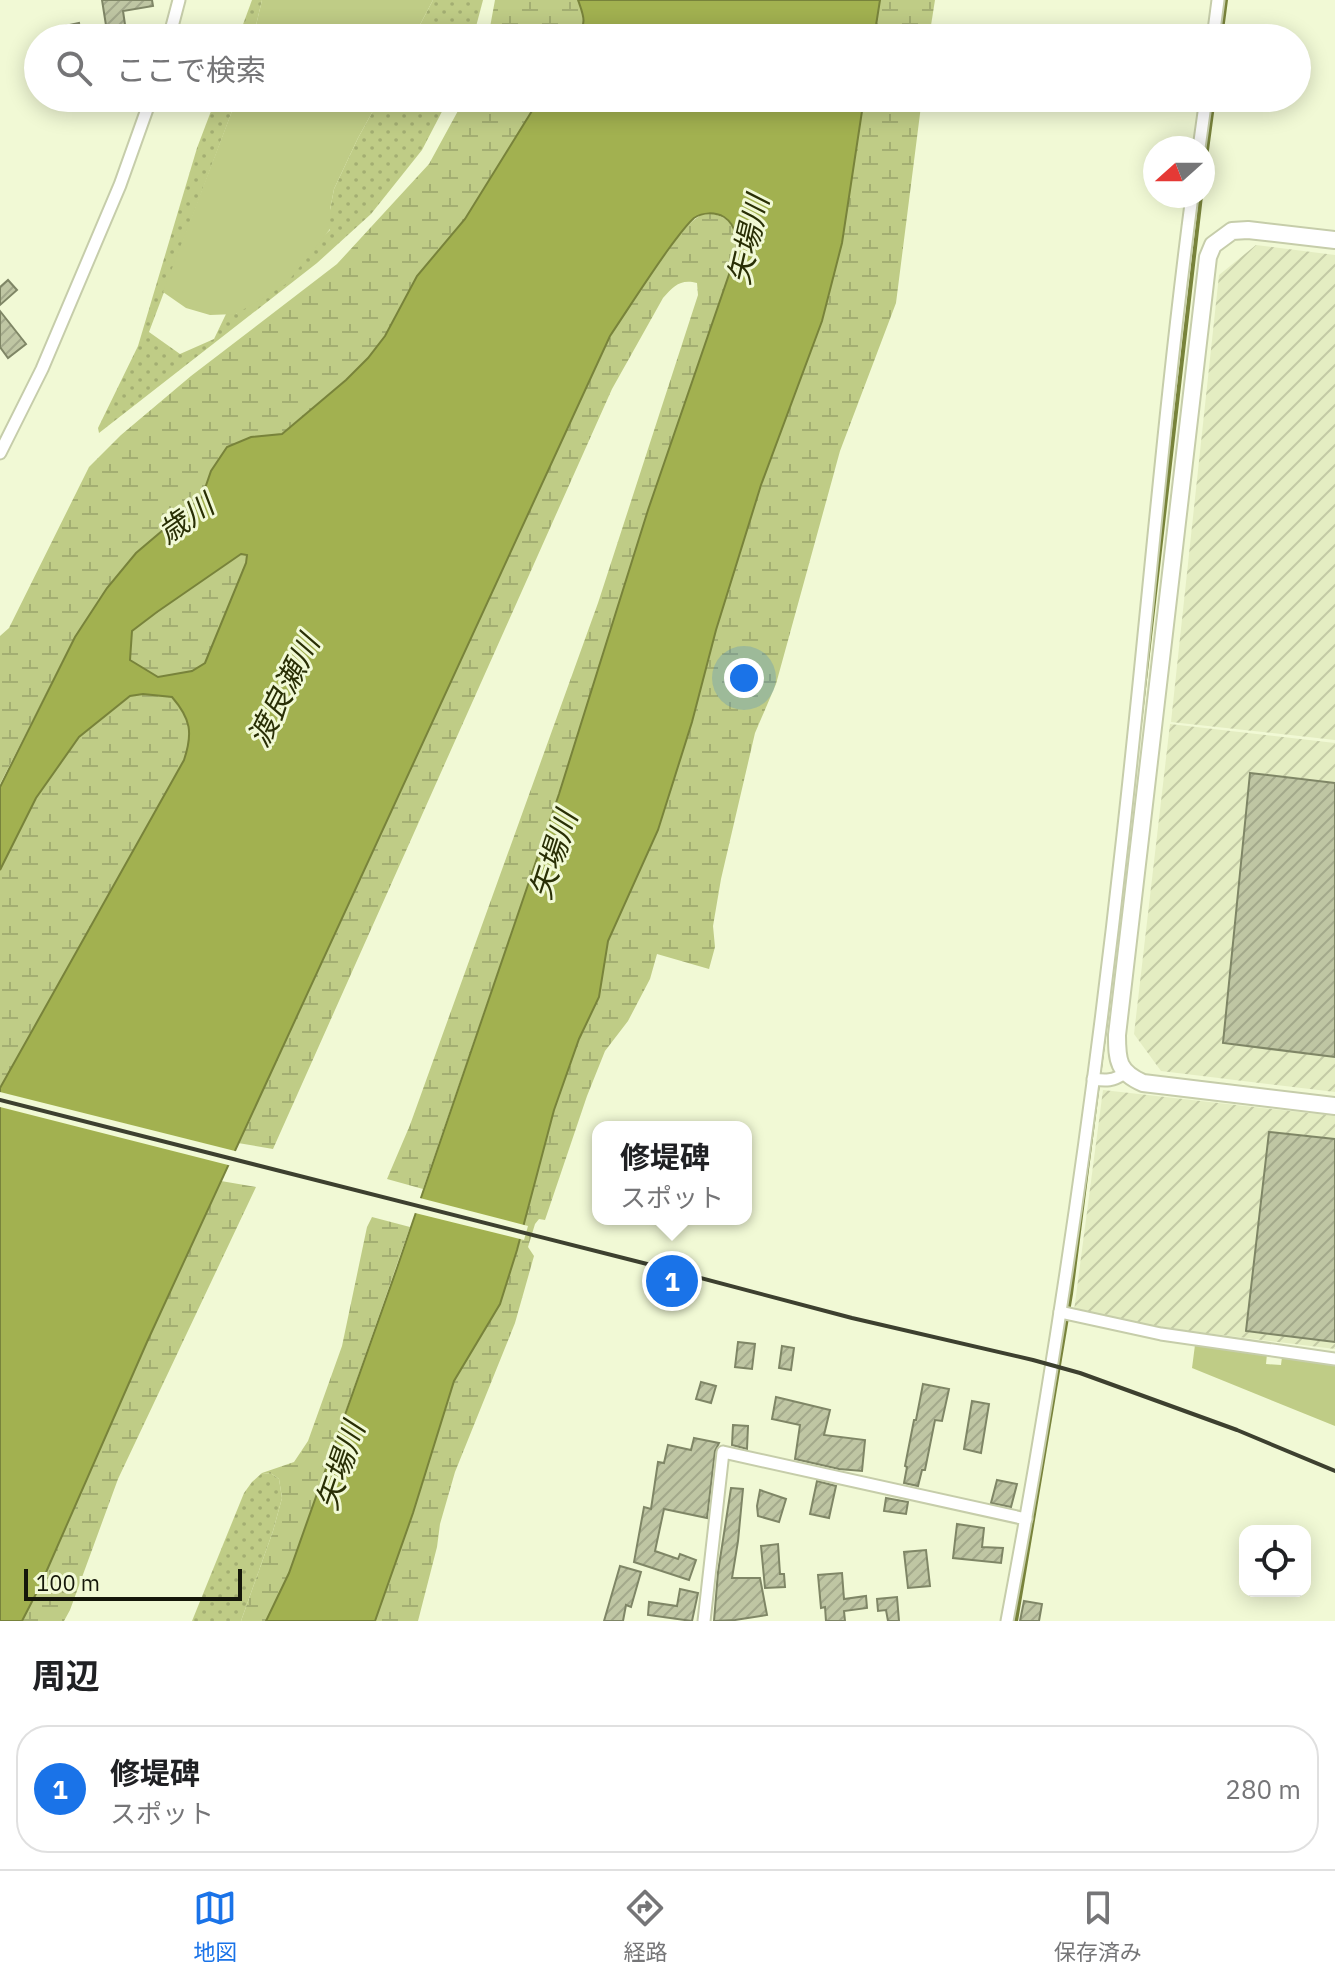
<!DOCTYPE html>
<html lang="ja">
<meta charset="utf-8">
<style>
body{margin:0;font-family:"IBM Plex Sans","Noto Sans JP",sans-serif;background:#f2f2f2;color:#202124}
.controls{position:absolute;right:24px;bottom:24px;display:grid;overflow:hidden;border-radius:16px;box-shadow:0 4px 20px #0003}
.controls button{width:72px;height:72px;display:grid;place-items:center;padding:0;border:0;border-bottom:2px solid #e0e0e0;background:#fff;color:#202124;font:40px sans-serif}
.compass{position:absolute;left:1143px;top:136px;width:72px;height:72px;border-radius:50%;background:#fff;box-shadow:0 4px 20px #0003;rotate:249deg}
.scale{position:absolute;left:24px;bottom:20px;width:218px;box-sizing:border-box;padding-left:8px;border:4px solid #15170a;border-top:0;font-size:22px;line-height:28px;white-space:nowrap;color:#15170a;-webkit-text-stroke:6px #f1f9d5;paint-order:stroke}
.you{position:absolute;left:744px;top:678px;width:28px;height:28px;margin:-20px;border:6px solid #fff;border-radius:50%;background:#1a73e8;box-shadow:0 0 0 12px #1a73e833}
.badge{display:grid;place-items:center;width:52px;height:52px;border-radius:50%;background:#1a73e8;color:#fff;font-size:26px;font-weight:700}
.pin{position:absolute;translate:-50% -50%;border:4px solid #fff;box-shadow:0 2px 8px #0006}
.popup{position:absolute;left:592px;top:1121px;width:160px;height:104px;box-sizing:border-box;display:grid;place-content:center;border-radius:16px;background:#fff;filter:drop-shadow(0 2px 6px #0005);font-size:26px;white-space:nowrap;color:#757577}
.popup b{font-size:30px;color:#202124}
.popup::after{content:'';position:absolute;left:50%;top:100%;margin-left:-16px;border:16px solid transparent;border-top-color:#fff}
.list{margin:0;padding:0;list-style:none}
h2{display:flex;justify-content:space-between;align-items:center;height:104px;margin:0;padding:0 32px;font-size:34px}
h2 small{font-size:26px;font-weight:400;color:#757577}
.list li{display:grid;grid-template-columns:52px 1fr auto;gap:24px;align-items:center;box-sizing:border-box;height:128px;margin:0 16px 16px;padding:0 16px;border:2px solid #e0e0e0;border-radius:32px}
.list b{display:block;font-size:30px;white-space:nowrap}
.list p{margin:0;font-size:26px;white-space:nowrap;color:#757577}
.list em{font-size:26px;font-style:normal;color:#757577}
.icon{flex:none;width:44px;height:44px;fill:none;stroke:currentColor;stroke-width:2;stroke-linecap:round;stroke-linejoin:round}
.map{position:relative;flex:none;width:1335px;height:1621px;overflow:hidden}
.search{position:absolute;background:#fff;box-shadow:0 4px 20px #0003;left:24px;right:24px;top:24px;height:88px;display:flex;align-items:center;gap:20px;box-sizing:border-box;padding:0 28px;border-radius:44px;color:#757577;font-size:30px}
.sheet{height:248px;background:#fff}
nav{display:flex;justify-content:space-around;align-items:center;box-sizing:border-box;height:112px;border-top:2px solid #e0e0e0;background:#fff;font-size:22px;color:#757577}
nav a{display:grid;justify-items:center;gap:4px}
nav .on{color:#1a73e8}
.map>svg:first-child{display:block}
.industrial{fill:url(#industrial-furrows)}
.grass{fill:url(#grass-dots)}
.wetland{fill:url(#wetland-marsh)}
.garden{fill:#bfcc86}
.water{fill:#a2b150;stroke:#78833b;stroke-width:2;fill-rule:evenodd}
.pier{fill:#f1f9d5}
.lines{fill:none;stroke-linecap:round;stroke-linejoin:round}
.stream{stroke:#78833b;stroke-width:4}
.building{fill:url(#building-hatch);stroke:#7f8666;stroke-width:2}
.street-casing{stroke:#c6cdaa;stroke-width:15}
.secondary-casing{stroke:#c6cdaa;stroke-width:20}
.street{stroke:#fff;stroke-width:11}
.secondary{stroke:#fff;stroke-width:16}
.rail{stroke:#3d402f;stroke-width:4}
.labels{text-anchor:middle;stroke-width:6;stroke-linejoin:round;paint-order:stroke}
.water-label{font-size:30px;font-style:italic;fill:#292f05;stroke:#f1f9d5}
</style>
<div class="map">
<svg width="1335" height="1621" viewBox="0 0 1335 1621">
<defs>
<pattern id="industrial-furrows" width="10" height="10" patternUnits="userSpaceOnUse" patternTransform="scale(2)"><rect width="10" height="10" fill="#e4edc2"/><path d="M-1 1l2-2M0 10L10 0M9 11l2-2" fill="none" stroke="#c3caa5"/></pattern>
<pattern id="grass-dots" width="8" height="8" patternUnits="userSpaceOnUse" patternTransform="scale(2)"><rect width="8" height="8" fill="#bfcc86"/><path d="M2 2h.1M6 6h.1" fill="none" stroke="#a3ae72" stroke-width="1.8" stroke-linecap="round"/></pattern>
<pattern id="wetland-marsh" width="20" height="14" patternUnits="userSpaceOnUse" patternTransform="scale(2)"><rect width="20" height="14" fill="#bfcc86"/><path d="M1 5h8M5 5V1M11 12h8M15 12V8" fill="none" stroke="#a3ae72"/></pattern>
<pattern id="building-hatch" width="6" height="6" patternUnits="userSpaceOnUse" patternTransform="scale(2)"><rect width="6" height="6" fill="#bfc6a3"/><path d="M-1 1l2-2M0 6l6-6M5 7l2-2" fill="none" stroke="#a3a98b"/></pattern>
</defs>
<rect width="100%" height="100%" fill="#f1f9d5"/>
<g class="industrial">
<polygon points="1256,245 1335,255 1335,740 1171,722 1219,275"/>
<polygon points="1170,724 1335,743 1335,1092 1161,1071 1134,1034"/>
<polygon points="1103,1090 1335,1116 1335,1349 1150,1326 1074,1311"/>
</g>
<g class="grass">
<polygon points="252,0 262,0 253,38 238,38"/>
<polygon points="433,0 483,0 473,38 413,38"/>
<polygon points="216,98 237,98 149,332 180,354 214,339 226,314 236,314 330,230 330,210 334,189 358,138 380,98 449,98 422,150 371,214 317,263 99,433 98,428 138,346 197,148"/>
<polygon points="262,1473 272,1474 279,1479 282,1498 273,1531 241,1621 192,1621 244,1493 252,1482"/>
</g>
<g class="wetland">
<path d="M495 0H578C584 17 587 22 577 38H488Z"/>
<polygon points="880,0 935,0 929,38 874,38"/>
<polygon points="465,98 540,98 465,219 417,276 385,336 368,358 346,380 281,434 252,437 211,471 203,497 136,553 107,588 75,637 0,784 0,636 9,628 89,467 121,435 191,376 337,264 429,164"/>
<polygon points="864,98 922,98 896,303 840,451 776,684 755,733 721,879 713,926 715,947 709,969 657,954 650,979 628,1021 605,1051 587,1096 545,1220 539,1219 535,1224 528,1247 534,1256 515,1323 455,1472 440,1524 437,1547 418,1621 375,1621 413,1513 454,1381 500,1304 517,1250 554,1110 579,1039 599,997 608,941 658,830 692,722 716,630 761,485 822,321 842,243"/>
<path d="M705 213C734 215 738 232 735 257L648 510 559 794 423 1189 387 1179 410 1125 598 603 698 295 697 283C680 279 674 286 663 298L612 389 273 1149 238 1143 610 336C629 308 677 224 705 213Z"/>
<polygon points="241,554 248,555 246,563 205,663 192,671 157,677 130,660 132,631 157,612"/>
<path d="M143 694 172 697C191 719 193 733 184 760L0 1088V870L36 798 79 737 131 696Z"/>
<polygon points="221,1181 256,1187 118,1479 70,1610 64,1621 22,1621 40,1586 147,1342"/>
<polygon points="372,1217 410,1227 289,1573 266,1621 241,1621 273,1531 282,1498 279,1479 272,1474 262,1473 294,1462 308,1441 342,1346 367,1227"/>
</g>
<g class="garden">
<polygon points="262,0 433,0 413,38 253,38"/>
<polygon points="237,98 380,98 358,138 334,189 330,210 330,229 286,284 236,314 210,315 186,308 163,292"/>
<polygon points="1195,1345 1267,1354 1266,1364 1281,1365 1282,1357 1335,1364 1335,1426 1192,1368"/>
</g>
<g class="water">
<path d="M578 0H880L874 38H577C587 22 584 17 578 0Z"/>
<path d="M540 98H864L842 243 822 321 761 485 716 630 692 722 658 830 608 941 599 997 579 1039 554 1110 517 1250 500 1304 454 1381 413 1513 375 1621H266L289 1573 397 1268 559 794 648 510 735 257C737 243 738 226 724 217 715 212 703 212 694 218 685 226 677 238 670 247 649 276 630 306 610 336L147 1342 40 1586 22 1621H0V1088L184 760C193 733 191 719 172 697L143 694 130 696 79 737 36 798 0 870V787L75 637 107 588 136 553 202 497 211 471 227 447 251 437 282 434 346 380 368 358 385 336 417 276 465 219ZM241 554 247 555 246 563 205 663 192 671 158 677 130 660 132 631 157 612Z"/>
</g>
<g class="pier">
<polygon points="0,1092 239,1152 232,1166 0,1107"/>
<polygon points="416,1197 528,1226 524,1240 411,1212"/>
</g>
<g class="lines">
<g class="stream">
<polyline points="1221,38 1226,0"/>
<polyline points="1203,180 1214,98"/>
<polyline points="1140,723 1201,196"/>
<polyline points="1016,1621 1071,1294 1109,998"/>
</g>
</g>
<g class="building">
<polygon points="102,0 152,0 153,6 123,11 127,38 108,38"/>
<polygon points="79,23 81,34 62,38 60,27"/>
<polygon points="8,280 17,290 0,305 0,287"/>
<polygon points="0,311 26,344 8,358 0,347"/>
<polygon points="1250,773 1335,783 1335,1057 1223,1043"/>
<polygon points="1269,1132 1335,1139 1335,1342 1246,1331"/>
<polygon points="738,1342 755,1344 752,1369 735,1367"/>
<polygon points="782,1346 794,1348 791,1370 779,1368"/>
<polygon points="701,1382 716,1386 711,1403 696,1399"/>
<polygon points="923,1384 949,1389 942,1421 935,1420 925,1470 922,1470 918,1486 904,1483 907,1467 905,1466 914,1420 916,1420"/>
<polygon points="776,1397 830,1410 824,1435 865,1440 862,1471 839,1469 795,1459 800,1425 772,1419"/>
<polygon points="972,1401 989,1404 981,1453 964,1449"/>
<polygon points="733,1425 748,1426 747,1449 732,1445"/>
<polygon points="694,1438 719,1443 715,1451 707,1518 664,1509 655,1551 678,1559 680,1554 696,1560 689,1580 634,1562 644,1507 651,1509 658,1462 664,1463 668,1445 691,1450"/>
<polygon points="997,1480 1017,1484 1011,1507 991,1503"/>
<polygon points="817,1481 836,1486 829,1518 810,1514"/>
<polygon points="731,1488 743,1489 738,1541 732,1578 760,1578 767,1615 735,1620 714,1621 718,1572"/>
<polygon points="760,1490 786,1499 779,1522 758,1516 757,1506"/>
<polygon points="886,1498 908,1502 906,1514 884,1511"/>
<polygon points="957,1524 984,1528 982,1547 1003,1548 1001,1563 953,1558"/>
<polygon points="778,1544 780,1574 784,1574 785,1587 765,1588 761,1546"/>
<polygon points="926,1550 930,1586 908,1588 904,1552"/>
<polygon points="620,1566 641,1572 631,1607 626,1605 623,1621 604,1621"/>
<polygon points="842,1573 844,1599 866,1596 867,1608 844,1611 845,1621 826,1621 825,1607 821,1608 818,1575"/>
<polygon points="680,1589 698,1593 692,1621 648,1615 649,1602 677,1606"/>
<polygon points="897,1597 899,1621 888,1621 886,1610 878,1611 877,1599"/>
<polygon points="1024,1601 1042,1604 1039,1621 1020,1621"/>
</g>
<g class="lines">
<defs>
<g id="street">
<polyline points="169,38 179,0"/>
<polyline points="1213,38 1218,0"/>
<polyline points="1199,148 1206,98"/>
<polyline points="0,453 42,369 120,185 151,98"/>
<path d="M1093 1079C1106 1081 1113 1081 1125 1073"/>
<polyline points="1060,1312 1161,1334 1335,1359"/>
<polyline points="704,1621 723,1452 1026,1519"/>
<path d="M1007 1621C1056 1361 1094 1098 1123 835 1147 622 1164 408 1192 196"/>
</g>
<path id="secondary" d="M1335 240 1248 230 1232 231 1213 245 1208 257 1117 1035C1117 1061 1118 1072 1143 1083L1335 1106"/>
</defs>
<use href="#street" class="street-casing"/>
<use href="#secondary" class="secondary-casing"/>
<use href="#street" class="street"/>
<use href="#secondary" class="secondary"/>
<polyline class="rail" points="0,1100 659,1267 852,1318 1033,1360 1080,1373 1237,1430 1335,1471"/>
</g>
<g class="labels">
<g class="water-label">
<text transform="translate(749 240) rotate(-77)" y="10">矢場川</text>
<text transform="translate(186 519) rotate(-35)" y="10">歳川</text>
<text transform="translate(284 691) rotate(-63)" y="10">渡良瀬川</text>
<text transform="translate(554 855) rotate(-72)" y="10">矢場川</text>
<text transform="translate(341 1466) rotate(-71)" y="10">矢場川</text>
</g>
</g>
</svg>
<div class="controls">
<button><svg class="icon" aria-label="locate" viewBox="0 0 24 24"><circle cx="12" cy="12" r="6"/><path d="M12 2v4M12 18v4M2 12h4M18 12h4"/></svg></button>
</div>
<svg class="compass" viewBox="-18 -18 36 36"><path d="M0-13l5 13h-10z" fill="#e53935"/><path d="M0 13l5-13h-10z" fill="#757577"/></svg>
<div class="scale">100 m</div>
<div class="you"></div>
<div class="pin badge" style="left:672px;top:1281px">1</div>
<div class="popup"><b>修堤碑</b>スポット</div>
<div class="search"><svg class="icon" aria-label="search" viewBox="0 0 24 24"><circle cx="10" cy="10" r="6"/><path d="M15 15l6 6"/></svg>ここで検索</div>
</div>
<section class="sheet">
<h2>周辺<small></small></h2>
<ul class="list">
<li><span class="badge">1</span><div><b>修堤碑</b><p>スポット</p></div><em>280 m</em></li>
</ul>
</section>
<nav>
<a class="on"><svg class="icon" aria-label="map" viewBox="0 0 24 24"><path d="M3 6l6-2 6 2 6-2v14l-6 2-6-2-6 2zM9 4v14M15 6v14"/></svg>地図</a>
<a><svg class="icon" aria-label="directions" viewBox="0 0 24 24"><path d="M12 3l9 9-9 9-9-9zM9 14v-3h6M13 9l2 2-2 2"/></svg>経路</a>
<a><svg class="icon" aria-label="saved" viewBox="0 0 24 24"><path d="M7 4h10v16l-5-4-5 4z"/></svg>保存済み</a>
</nav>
